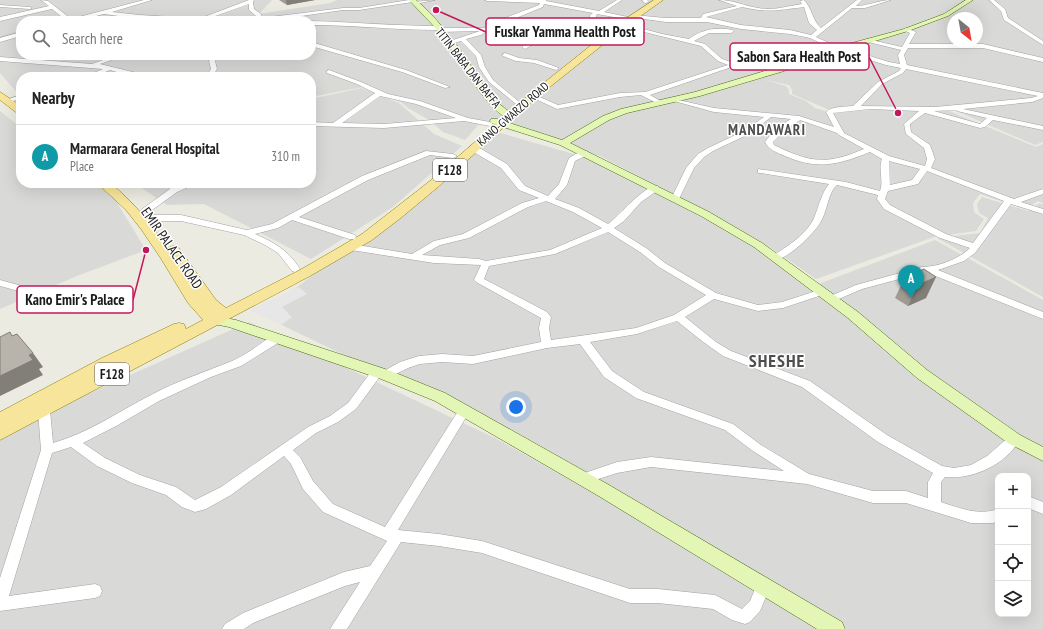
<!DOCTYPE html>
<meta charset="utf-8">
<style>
body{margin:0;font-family:"PT Sans Narrow",sans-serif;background:#f2f2f2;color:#222}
.controls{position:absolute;right:12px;bottom:12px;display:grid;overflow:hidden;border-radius:8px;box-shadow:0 4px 16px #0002}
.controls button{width:36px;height:36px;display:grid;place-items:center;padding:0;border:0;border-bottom:1px solid #e0e0e0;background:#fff;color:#222;font:20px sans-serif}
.compass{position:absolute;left:947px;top:12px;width:36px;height:36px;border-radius:50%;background:#fff;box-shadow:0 4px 16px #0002;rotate:149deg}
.you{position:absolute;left:516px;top:407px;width:14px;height:14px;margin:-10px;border:3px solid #fff;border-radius:50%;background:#1a73e8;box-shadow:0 0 0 6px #1a73e833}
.badge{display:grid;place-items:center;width:26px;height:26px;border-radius:50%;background:#ea580c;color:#fff;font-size:13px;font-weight:700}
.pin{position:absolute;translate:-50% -33px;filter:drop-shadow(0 1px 2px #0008)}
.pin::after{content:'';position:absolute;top:21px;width:14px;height:12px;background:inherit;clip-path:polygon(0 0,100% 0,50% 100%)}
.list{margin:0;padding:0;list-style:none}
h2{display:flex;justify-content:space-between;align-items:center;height:52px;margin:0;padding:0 16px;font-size:17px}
h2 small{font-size:13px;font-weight:400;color:#767676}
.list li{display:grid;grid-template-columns:26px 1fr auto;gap:12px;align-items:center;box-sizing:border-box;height:64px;padding:0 16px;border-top:1px solid #e0e0e0}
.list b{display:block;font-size:15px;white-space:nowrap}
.list p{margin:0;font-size:13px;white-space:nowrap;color:#767676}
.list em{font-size:13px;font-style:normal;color:#767676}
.icon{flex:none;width:22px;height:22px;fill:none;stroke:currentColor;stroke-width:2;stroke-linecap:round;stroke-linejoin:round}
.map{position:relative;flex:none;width:1043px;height:629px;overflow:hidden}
.search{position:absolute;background:#fff;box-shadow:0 4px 16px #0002;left:16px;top:16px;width:300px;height:44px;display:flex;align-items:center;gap:10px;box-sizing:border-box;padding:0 14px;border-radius:16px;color:#767676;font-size:15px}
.panel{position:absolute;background:#fff;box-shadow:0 4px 16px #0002;left:16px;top:72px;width:300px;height:116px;border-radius:16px}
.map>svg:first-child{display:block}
.residential{fill:#d9d9d8;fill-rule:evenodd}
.parking{fill:#e7e7e7}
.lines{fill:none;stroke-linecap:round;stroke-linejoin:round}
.street-casing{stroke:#a2a2a2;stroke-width:1}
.secondary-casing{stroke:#496b09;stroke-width:1}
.primary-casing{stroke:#8c8007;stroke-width:1}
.street{fill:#fff;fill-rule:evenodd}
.secondary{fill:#e3f6b6;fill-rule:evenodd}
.primary{fill:#f7e59c;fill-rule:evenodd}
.wall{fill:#9f9b93}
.shaded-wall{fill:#827e78}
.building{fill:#b9b4ab;stroke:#827e78}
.labels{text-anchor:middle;stroke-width:3;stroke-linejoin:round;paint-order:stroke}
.far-street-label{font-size:12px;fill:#1b1b1b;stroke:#fff}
.shield{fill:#fff;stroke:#5f5f5f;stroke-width:1}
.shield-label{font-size:13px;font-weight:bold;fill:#1b1b1b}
.street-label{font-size:14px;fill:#1b1b1b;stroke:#fff}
.far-district-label{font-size:15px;font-weight:bold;letter-spacing:1px;fill:#4e4e4e;stroke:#fff}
.district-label{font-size:18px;font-weight:bold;letter-spacing:1px;fill:#4e4e4e;stroke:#fff}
.leader{fill:none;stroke:#c2185b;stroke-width:1.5}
.callout-dot{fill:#c2185b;stroke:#fff;stroke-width:1.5}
.callout{fill:#fff;stroke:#c2185b;stroke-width:1.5}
.callout-label{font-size:15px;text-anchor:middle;font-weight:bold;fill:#1b1b1b}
</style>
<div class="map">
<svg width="1043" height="629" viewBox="0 0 1043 629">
<rect width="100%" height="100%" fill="#ecebe1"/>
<g class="residential">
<path d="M0 0H272L259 14 330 3 337 0H1043V142L1035 145 949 108 892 106 827 109 792 94V90L789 85 762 79 786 86 789 90V94L806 101 815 108 828 112 894 109 949 111 1036 147 1043 144V203L1038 201 1025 209 980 194 973 203 974 212 984 219 976 231 934 237 816 279 771 248 737 228 600 156 481 122 465 140 443 132 429 120 408 108 401 102 363 87 311 97V77H249L233 72 246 77H21V97L0 73ZM953 18H977V42H953ZM21 21H311V55H21Z"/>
<polygon points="362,88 399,103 434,134 462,146 393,207 311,259 204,204 167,205 134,183 311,183 311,99"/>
<polygon points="0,111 21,128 21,183 95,183 111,193 146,250 77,276 0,309"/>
<path d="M490 130 584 157 729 231 816 285 935 240 1043 300V629H848L481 421 261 315 344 251 409 209ZM998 476H1028V614H998Z"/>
<polygon points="982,197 1028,211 1040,203 1043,205 1043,297 937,238 980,233 988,218 979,213 977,204"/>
<polygon points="249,322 495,438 687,546 826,629 0,629 0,436 18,425"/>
</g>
<polygon class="parking" points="299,287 307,294 282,307 292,317 281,325 250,310"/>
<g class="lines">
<defs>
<g id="street">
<path d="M41 0 48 1 71 19 144 0H152L112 12 140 15 204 19V17L249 0H254L253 2 254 9 261 14 262 18 343 8H359L409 0H414V2L435 0 415 4 413 2 359 10H343L267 21H183L140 19 104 14 76 21H67L52 9 0 21V17L49 6ZM249 4V10L256 16V18L207 19Z"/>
<path d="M485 0H546V1L599 11 617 0H622L604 12 628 17 625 19 597 14 594 22 575 30 599 36 600 37 597 39 538 25 522 26 501 30 539 41 525 49 522 47 523 46 531 41 487 31 481 35 466 39 481 55 485 67 493 80 518 101V103L516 104 489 82 479 67 476 56 461 41 450 44 447 42 480 31 439 32 437 30C395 30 353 25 311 25V21C354 22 395 26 438 26L440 28H485L492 23 539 5 540 3 487 1ZM544 4 593 13 590 15V20L569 29 538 21 522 22 491 28 543 7Z"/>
<polygon points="642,0 647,0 649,2 645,3"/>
<path d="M719 0C733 0 745 6 758 8 773 11 788 6 802 4L800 1 804 0C812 8 812 20 821 28L857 0H862L856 6C868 6 879 0 891 0L865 8H852L816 37 840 48H844L889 62 900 64 898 55 901 50 864 41 867 39 902 47 910 33 903 30 906 28 916 32 909 44H983L1043 58V62L983 48H908L904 55 907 65 1043 93V98L1032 102 963 109 1043 126V130L993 120 985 127 980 128 925 113 910 124 911 132 930 145 935 159 931 168 1014 199 1043 189V194L1021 202 1043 209V214L1011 204 975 253 964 261 938 270 1043 312V319L928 273H922L862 289 834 301H828L826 299 828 297 856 285 922 267C938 267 959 259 970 248L940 238 884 209 877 199 878 195 837 185 834 188C827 199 827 212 820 223 814 233 786 262 774 259L772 257 774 255C788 246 807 234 814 218 819 206 821 194 829 184L761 173H758V169L846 182 880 191C884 181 878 169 882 159L870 152C838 165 817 170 785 156 778 153 769 150 765 142 772 132 781 125 791 119L771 117 749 134 713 151 704 157 694 168 678 201H672L671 199 686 168 698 154 708 148 744 131 764 117 714 112 674 101V99L714 108 799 116 834 127 826 112C832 106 844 107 853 106L878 82 899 71 901 68 886 65 841 51H837L810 38 790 34 741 29 707 22H666L630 17 633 15 666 18H701L703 14 737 6ZM742 7C766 13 780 10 804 7L809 23 817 30 811 35 790 30 741 25 706 17ZM906 69 1038 96 1031 98 935 107 861 106 882 84 903 73ZM870 109 919 111 904 124 906 134 924 148 927 159 925 166 889 156 844 133 833 113ZM956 110 957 111 987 118 980 124 934 111ZM800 120 837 133 839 135 864 149C826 165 811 163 774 145L773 142 785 130ZM889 161 920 169 912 180 890 185ZM927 171 1004 201 973 243 946 234 890 205 885 199 888 191 918 184Z"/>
<polygon points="989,0 994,0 1005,9 1008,18 1043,41 1043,45 1004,20 1001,11"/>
<polygon points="0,5 30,7 32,8 30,9 0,7"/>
<path d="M622 23 662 34 689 39C702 29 717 27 733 30L734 31 731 33H709L694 41 705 44 722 59 734 63 746 59 749 61 650 95 662 102V104L660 105 641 95 620 97 557 109 531 97V95H535L558 105 620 93 645 92 728 65 718 61 701 46 620 26V24Z"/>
<polygon points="21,32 21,36 0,42 0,38"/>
<polygon points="311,42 406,70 450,87 445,88 402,72 311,46"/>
<polygon points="505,53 519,58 537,60 559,68 556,70 534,63 516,61 503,56 502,55"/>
<polygon points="117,55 126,55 100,64 153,77 133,77 110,70 93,77 84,77 103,69 0,61 0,57 92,64"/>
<polygon points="214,55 220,55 215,61 217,69 212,77 206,77 211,69 209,61"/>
<path d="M329 70 361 82 388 94 420 101 468 118 490 122 493 124 490 126 464 121 384 128 311 126V122L333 123 375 93 357 84 327 73V71ZM380 96 416 104 456 118 384 124 342 123Z"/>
<polygon points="21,95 21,99 9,102 6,100"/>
<path d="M470 146H476L507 164 525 186 548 196 559 184 569 158 581 151H587V155L575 161 567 185 555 199 579 208 608 224C619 216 645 184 658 186V190L641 202 624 221 614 228 646 248 665 263 716 293 758 305 782 302 819 290H825L827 292 825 294 783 308 758 311 714 299 685 317 716 342 731 351 810 381 887 435 942 466 954 468 971 465 987 456 1010 436 1014 434 1018 436 1020 439C1007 464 973 480 945 477L941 482V502C959 508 979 516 998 509V521L993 523H971L906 503H873L807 484 651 467 617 473 583 484 579 483 577 479 579 475 617 462 651 457 784 471 753 451 725 430 636 398 604 377 580 344 547 348 473 364 442 362 420 364 408 368 386 379 382 378 381 375 356 409 338 422 316 433 293 450 300 457 313 481 333 504 385 527 460 408 464 407 468 408 470 411 468 414 398 530 439 534 482 541 630 589H658L715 595 742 609 750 601 758 582 763 580 768 582 770 587 760 611 750 622 745 624 732 620 713 609 658 603H630L482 553 439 546 401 542 347 629H330L360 582 345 586 253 623 244 629H222L225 624 243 613 344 572 370 566 387 541 323 512 303 489 291 464 284 456 231 495 206 509 195 512 182 507 166 495 132 483 97 466 71 447 52 453 9 596 95 584 100 586 102 591 100 596 95 598 0 611V578L41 450 38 410 40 407 44 406 48 407 50 410 53 443C88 433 118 412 151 395 177 381 205 372 232 361 246 355 260 344 273 335H281L282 338 281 341 241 366 211 377 159 401 118 425 83 443 105 458 140 475 176 487 195 500 221 487 308 427 330 416 348 403 373 369H381L382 372 400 362 419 356 442 354 473 356 541 342 539 328 541 318 476 282 474 280 481 265 434 263 351 250 347 247 351 244 412 254 434 241 463 234 522 203 539 198 519 190 501 168 470 150ZM546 201 573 212 602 228 550 250 486 261 479 259 422 255 440 245 469 238 528 207ZM608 232 640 252 659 267 706 295 674 315 636 328 551 340 549 328 551 317 547 312 484 279 489 266 555 254ZM677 321 702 341 723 356 802 387 878 442 933 473 928 482V498L906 491H873L809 474 761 445 733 424 644 392 612 371 590 342 637 334Z"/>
<path d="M426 151 453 154 457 156 453 158 430 155 368 180 299 217 355 235 356 237 355 239H349L292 220 278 228 255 234C274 242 289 251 300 269L295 272 292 271 278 253 265 245 244 235 181 221H152L142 224 138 221 151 215H181L247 230 272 224 362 176Z"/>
<polygon points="171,183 179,183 179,186 186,183 198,183 177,192 148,213 142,213 141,211 142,209 170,189"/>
<polygon points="0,280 51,294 53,296 48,299 0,286"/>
<polygon points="1028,496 1043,502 1043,514 1028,508"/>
</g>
<g id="secondary">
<path d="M409 0H416C435 16 451 37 466 58 479 79 491 101 513 114L514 116 513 118C493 123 454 51 442 36 432 23 420 12 409 0Z"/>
<polygon points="966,0 973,0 948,16 908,31 832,54 784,71 700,96 627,113 609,120 570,143 709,212 762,243 858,312 927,370 1020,435 1043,447 1043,461 1008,443 917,378 848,318 754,247 701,216 560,145 491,123 490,121 491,119 497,119 562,140 603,116 621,109 695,92 778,67 826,50 904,29 944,14"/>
<polygon points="214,316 236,320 282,335 391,371 445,393 609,485 842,622 845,629 817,629 597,495 435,401 381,379 229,327 209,323 207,320 209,317"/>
</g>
<g id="primary">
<path d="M654 0H663L625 27 536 98 438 187 402 217 372 240 310 276 0 440V412L102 358 174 324 179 323 184 324 186 329 203 320 188 303 160 257 141 229 126 210 97 183H110C133 201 151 224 168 248L173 246 178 247 216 300 226 308 300 270 362 234 430 181 530 94 619 23Z"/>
<polygon points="0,92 21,106 21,114 17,113 0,100"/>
</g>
</defs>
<use href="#street" class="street-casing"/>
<use href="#secondary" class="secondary-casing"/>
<use href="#primary" class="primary-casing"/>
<use href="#street" class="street"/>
<use href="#secondary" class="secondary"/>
<use href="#primary" class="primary"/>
</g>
<g class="wall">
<polygon points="279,0 315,0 287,5"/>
<polygon points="924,269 926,298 908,306 895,298 905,277"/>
</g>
<g class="shaded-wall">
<polygon points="286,0 315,0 287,5"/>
<polygon points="936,277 926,298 908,306 918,285"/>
<polygon points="33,353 43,367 39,369 43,375 0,396 0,376 29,355"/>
</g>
<g class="building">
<polygon points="924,269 936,277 918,285 905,277"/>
<polygon points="10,332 12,336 17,334 33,353 29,355 33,360 0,376 0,337"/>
</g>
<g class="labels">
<g class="far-street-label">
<text transform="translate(468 68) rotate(52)" y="4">TITIN BABA DAN BAFFA</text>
<text transform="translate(513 114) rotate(-41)" y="4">KANO-GWARZO ROAD</text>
</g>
<g class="shield">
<rect x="433" y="159" width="34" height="22" rx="3"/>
<rect x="95" y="363" width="34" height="22" rx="3"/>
</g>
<g class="shield-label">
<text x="450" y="175">F128</text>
<text x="112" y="379">F128</text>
</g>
<g class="street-label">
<text transform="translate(172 248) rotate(55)" y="5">EMIR PALACE ROAD</text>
</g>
<g class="far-district-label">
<text x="767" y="135">MANDAWARI</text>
</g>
<g class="district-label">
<text x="777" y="367">SHESHE</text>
</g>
</g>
<path class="leader" d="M436 10L486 32M898 113L869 57M146 250L133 300"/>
<g class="callout-dot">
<circle cx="436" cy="10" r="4"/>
<circle cx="898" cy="113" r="4"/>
<circle cx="146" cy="250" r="4"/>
</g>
<g class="callout">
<rect x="486" y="18" width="158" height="27" rx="4"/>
<rect x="730" y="43" width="139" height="27" rx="4"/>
<rect x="17" y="286" width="116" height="27" rx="4"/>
</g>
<g class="callout-label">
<text x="565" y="37">Fuskar Yamma Health Post</text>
<text x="799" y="62">Sabon Sara Health Post</text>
<text x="75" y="305">Kano Emir's Palace</text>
</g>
</svg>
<div class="controls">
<button>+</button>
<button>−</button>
<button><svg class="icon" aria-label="locate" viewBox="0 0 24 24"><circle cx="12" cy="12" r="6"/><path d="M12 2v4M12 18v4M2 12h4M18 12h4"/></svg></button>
<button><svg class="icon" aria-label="layers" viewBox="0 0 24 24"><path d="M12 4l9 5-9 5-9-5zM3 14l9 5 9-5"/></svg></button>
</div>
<svg class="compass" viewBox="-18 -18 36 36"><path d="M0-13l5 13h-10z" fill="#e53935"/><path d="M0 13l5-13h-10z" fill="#767676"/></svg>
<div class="you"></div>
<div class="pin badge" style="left:911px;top:298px;background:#0f9aa8">A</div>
<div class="search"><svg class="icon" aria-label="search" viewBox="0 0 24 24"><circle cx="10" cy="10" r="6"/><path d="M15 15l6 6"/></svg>Search here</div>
<section class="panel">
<h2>Nearby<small></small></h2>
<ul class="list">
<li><span class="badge" style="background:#0f9aa8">A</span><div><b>Marmarara General Hospital</b><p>Place</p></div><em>310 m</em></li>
</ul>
</section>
</div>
